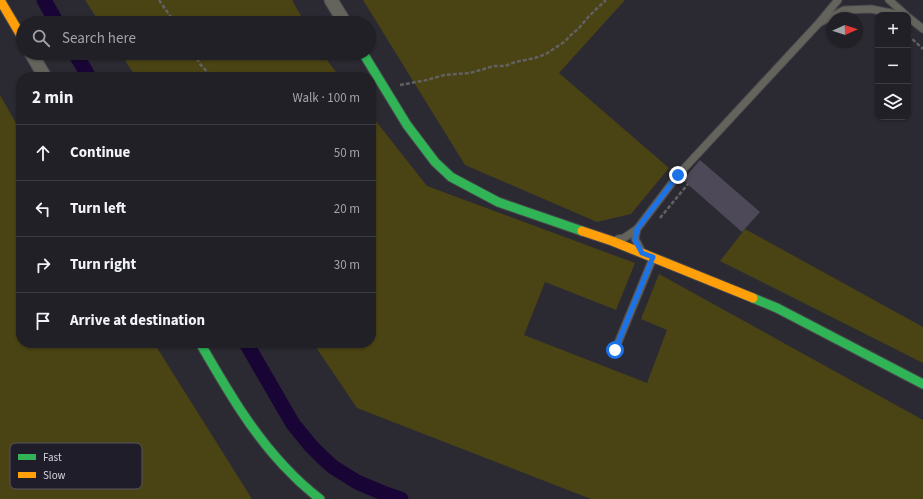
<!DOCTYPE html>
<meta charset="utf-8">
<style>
body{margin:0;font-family:"Source Sans 3",sans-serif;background:#28282e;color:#f1f3f6}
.controls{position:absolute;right:12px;top:12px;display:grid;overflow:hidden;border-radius:8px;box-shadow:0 1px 3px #0004}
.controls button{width:36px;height:36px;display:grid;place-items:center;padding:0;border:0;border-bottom:1px solid #3d3e43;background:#202026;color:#f1f3f6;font:20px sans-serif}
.compass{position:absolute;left:827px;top:12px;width:36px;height:36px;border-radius:50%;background:#202026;box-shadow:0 1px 3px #0004;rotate:87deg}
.stop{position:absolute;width:12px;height:12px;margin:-9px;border:3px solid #1a73e8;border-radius:50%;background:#fff}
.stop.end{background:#1a73e8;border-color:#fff;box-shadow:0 1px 4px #0008}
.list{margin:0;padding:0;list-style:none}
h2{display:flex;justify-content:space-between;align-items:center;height:52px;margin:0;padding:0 16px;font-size:17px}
h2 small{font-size:13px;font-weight:400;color:#a2a3a7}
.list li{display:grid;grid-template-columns:26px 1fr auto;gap:12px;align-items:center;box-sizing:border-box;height:56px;padding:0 16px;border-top:1px solid #3d3e43}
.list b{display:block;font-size:15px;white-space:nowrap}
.list em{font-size:13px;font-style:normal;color:#a2a3a7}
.icon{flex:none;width:22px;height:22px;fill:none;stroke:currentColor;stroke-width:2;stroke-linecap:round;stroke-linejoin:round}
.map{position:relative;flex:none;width:923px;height:499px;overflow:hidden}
.search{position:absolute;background:#202026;box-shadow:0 1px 3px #0004;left:16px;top:16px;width:360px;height:44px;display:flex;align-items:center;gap:10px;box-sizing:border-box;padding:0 14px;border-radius:22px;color:#a2a3a7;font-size:15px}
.panel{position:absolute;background:#202026;box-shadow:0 1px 3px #0004;left:16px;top:72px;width:360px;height:276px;border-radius:16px}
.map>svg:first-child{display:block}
.green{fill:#4a4314}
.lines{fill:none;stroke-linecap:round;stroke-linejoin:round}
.canal{stroke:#190535;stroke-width:15}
.building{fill:#4d4958}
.lane-casing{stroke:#47464c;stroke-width:9}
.street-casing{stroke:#47464c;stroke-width:15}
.fast-casing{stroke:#47464c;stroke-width:11}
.slow-casing{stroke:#47464c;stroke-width:11}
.path{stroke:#626160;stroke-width:2.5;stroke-dasharray:4 2;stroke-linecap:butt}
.lane{stroke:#64635c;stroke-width:7}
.street{stroke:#64635c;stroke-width:13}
.fast{stroke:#30b455;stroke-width:9}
.slow{stroke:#ff9f0a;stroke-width:9}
.route{stroke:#1a73e8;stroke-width:5}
.key{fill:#201d2b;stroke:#565360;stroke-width:1}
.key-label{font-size:11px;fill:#d3d1da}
</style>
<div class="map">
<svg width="923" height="499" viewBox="0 0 923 499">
<rect width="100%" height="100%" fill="#2b2a32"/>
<g class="green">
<polygon points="85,0 292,0 305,23 100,23"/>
<polygon points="363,0 625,0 559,73 669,168 631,214 597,222 465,165"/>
<polygon points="120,53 323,53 329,63 340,77 136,77"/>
<polygon points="0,95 21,132 21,343 154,343 252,499 0,499"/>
<polygon points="371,115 427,186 635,263 616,310 545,282 524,335 647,383 667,330 641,319 659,274 923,420 923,499 591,499 357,408 313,343 371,343"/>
<polygon points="745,229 923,327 923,363 720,261"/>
</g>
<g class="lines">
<g class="canal">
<polyline points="44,0 57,23"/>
<polyline points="75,53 89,77"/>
<polyline points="246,343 293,424 311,446 322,457 333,467 357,482 383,493 401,499"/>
</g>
</g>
<polygon class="building" points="700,160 760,212 742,232 683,180"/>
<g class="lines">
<defs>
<g id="lane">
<polyline points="889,0 906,15"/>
<polyline points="908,17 923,29"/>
<polyline points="821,22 844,10 871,9 901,15"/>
<polyline points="637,229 678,175 818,24 838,0"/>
<polyline points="618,239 624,238 637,229 635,239 640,248"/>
<polyline points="615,350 653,258"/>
</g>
<g id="street">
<polyline points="331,0 345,23"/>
<polyline points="31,53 45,77"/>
</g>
<g id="fast">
<polyline points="363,53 407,125 435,162 451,177 498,202 582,231"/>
<polyline points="753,298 777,308 923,384"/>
<path d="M200 343C225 386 250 430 284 466 295 478 307 489 320 499"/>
</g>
<g id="slow">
<polyline points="0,0 23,39"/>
<polyline points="582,231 612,241 753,298"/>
</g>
</defs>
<use href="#lane" class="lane-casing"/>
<use href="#street" class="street-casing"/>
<use href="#fast" class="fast-casing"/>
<use href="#slow" class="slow-casing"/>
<g class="path">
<polyline points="159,0 175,23"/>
<polyline points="908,35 923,49"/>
<polyline points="194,53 200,64 212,77"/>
<polyline points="400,85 427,80 444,75 470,73 494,66 505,66 515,62 535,58 546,54 564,42 572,34 579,28 589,16 606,0"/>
<polyline points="660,218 688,184"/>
</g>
<use href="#lane" class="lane"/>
<use href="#street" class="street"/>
<use href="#fast" class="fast"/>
<use href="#slow" class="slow"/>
</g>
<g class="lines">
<polyline class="route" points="615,350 653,257 642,253 635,240 637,229 678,175"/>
</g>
<rect x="10" y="443" width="132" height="46" rx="6" class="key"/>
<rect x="18" y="454" width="18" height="6" fill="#30b455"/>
<rect x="18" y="472" width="18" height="6" fill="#ff9f0a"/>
<g class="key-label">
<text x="43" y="461">Fast</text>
<text x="43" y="479">Slow</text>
</g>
</svg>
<div class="controls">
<button>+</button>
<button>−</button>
<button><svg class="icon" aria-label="layers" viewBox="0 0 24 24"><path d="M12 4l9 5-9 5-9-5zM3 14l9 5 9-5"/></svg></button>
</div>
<svg class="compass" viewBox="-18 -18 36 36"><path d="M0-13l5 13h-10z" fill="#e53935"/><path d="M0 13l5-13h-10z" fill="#a2a3a7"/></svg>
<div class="stop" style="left:615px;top:350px"></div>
<div class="stop end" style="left:678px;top:175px"></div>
<div class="search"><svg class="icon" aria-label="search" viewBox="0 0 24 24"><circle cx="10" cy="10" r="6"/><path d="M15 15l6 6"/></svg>Search here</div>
<section class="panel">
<h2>2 min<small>Walk · 100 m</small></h2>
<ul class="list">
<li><svg class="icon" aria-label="ahead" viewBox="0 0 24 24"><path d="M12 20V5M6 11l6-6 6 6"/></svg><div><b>Continue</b></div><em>50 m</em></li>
<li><svg class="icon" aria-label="left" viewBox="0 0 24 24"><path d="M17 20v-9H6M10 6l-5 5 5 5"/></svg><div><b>Turn left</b></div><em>20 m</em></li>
<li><svg class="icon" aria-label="right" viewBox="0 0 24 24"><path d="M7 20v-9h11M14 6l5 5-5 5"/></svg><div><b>Turn right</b></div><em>30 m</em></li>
<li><svg class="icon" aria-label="arrive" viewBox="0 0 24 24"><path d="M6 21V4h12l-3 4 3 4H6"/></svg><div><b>Arrive at destination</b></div></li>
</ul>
</section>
</div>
